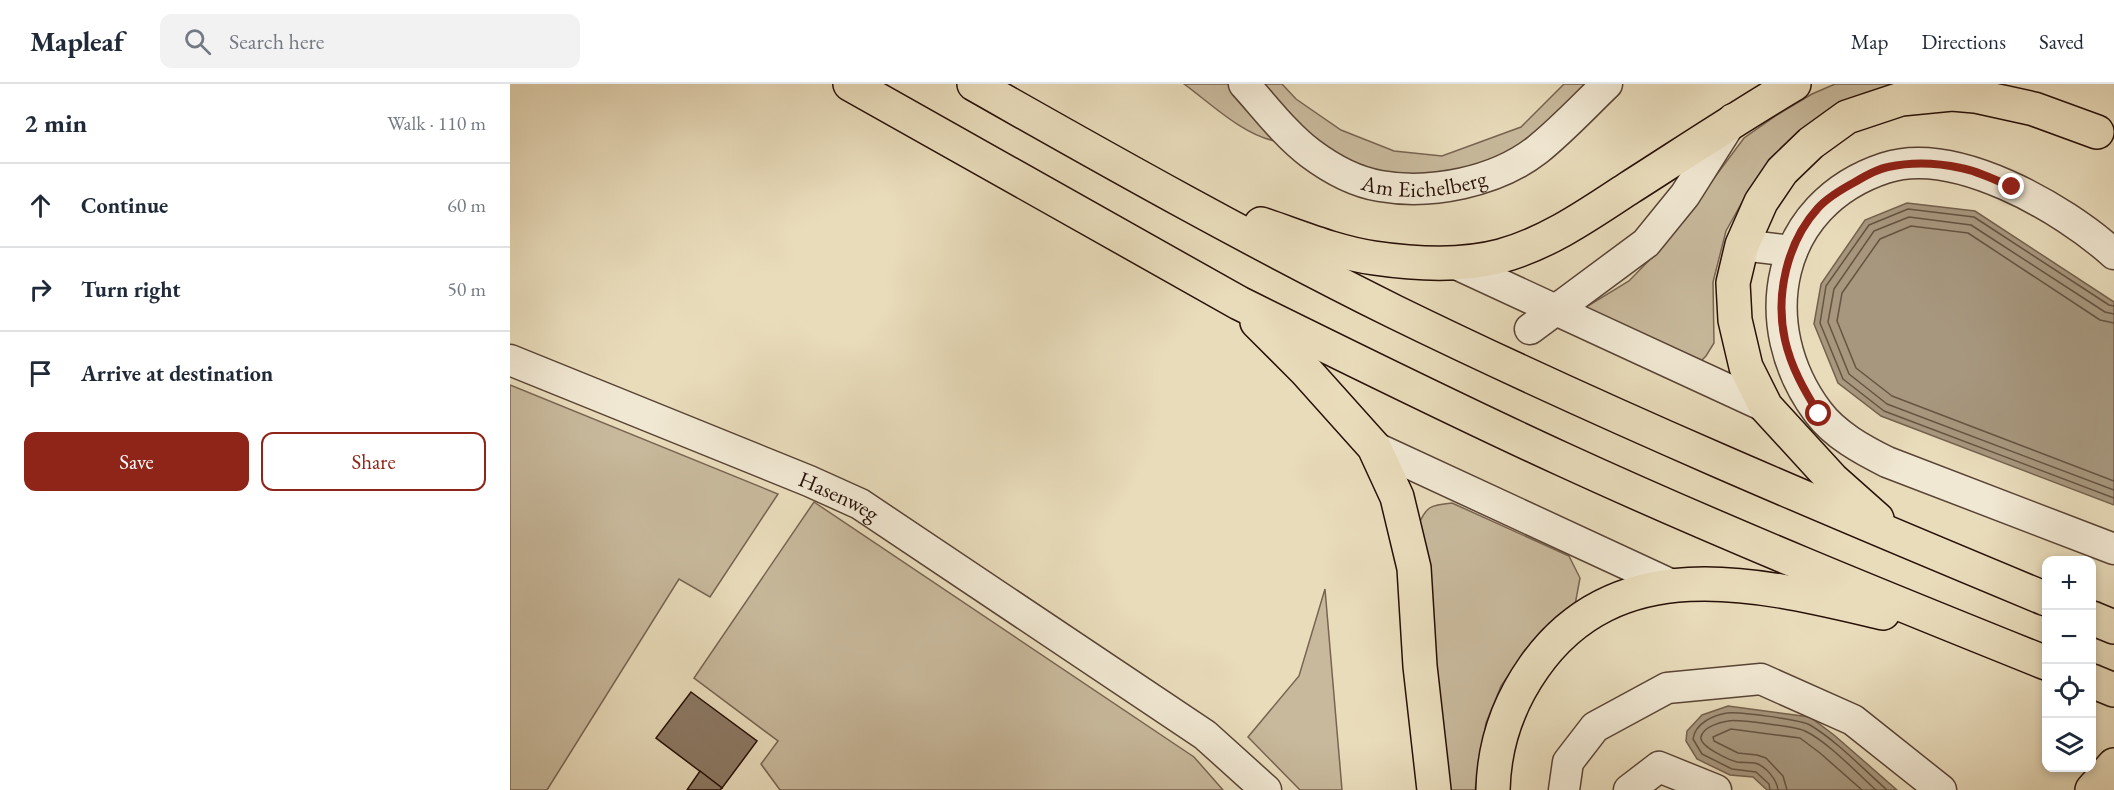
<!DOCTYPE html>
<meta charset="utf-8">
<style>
body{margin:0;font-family:"EB Garamond",serif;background:#f2f2f3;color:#1f2937}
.controls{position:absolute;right:18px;bottom:18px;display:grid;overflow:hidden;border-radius:12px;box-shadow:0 3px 9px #0003}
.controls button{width:54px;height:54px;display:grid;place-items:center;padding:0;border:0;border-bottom:2px solid #e0e1e3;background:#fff;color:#1f2937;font:30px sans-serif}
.stop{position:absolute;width:18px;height:18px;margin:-14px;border:4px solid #8f2418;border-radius:50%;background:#fff}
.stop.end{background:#8f2418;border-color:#fff;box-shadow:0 2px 6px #0008}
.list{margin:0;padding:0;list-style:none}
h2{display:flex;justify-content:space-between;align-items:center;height:78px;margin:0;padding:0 24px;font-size:26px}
h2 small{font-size:20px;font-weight:400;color:#747a83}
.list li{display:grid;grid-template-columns:39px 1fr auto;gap:18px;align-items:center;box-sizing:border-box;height:84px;padding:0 24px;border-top:2px solid #e0e1e3}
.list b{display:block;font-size:22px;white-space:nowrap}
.list em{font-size:20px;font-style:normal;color:#747a83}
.actions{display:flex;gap:12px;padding:18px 24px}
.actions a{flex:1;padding:14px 0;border:2px solid #8f2418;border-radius:12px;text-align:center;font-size:21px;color:#8f2418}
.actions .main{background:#8f2418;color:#fff}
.icon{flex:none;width:33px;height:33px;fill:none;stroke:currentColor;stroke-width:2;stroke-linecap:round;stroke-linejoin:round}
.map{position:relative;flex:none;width:1604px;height:706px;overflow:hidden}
header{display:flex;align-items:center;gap:36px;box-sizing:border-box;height:84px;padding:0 30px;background:#fff;border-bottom:2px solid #e0e1e3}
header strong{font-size:28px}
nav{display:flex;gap:33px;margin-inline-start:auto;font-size:21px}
.search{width:420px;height:54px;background:#f2f2f3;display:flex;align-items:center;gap:15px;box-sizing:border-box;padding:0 21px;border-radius:12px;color:#747a83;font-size:22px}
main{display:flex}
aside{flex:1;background:#fff}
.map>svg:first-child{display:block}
.green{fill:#c8b99c;stroke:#786452;stroke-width:1.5}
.water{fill:#a7977e;stroke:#74614e;stroke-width:1.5}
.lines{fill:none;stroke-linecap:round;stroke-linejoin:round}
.shore{stroke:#675442;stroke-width:1.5}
.building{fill:#8c7a65;stroke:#271007;stroke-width:1.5}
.minor-casing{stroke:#584334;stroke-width:33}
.major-casing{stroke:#271007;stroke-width:36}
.highway-casing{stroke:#271007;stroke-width:36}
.minor{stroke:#f1e8d3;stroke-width:30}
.major{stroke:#e9dcbb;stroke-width:33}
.highway{stroke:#e9dcbb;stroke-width:33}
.route{stroke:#8f2418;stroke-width:8}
.labels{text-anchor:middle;stroke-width:4.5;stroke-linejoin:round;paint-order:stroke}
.street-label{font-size:22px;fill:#271007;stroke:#f1e8d3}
</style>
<header>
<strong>Mapleaf</strong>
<div class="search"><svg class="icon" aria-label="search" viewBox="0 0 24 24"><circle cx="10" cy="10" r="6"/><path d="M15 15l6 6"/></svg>Search here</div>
<nav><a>Map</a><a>Directions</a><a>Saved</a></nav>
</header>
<main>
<aside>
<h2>2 min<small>Walk · 110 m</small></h2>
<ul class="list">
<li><svg class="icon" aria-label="ahead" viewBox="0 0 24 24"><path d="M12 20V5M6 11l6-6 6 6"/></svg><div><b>Continue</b></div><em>60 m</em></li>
<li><svg class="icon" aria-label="right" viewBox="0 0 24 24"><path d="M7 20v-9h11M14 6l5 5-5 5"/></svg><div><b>Turn right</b></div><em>50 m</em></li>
<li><svg class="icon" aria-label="arrive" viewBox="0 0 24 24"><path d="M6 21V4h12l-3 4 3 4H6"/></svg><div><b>Arrive at destination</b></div></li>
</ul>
<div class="actions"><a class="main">Save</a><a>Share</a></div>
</aside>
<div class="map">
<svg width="1604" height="706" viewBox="0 0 1604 706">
<rect width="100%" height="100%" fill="#e9dcbb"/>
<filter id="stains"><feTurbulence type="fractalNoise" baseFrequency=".00333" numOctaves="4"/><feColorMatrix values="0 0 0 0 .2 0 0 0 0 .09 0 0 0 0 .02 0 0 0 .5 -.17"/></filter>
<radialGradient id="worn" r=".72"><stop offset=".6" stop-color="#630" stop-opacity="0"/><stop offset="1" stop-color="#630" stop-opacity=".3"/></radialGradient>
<g class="green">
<path d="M674 0H772L786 15 831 46 884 67 932 72 1011 43 1054 0H1097L1026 66 919 104 765 57C733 51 700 19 674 0Z"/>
<polygon points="1325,0 1414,0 1307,36 1265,70 1239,106 1216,147 1203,198 1204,259 1196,272 1190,278 1072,227 1076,223 1119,197 1154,161 1234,54 1267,31 1302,10"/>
<polygon points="0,301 268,410 200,513 169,495 37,706 0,706"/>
<polygon points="304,418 684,673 713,706 270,706 251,680 268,657 184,594"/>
<path d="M942 419 1059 472 1070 494 1065 521 1033 545 1008 577 991 602 976 639 965 706H937L907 444C916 422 920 421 942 419Z"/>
<polygon points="815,505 832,706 790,706 738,653 789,592"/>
</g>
<g class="water">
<polygon points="1397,119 1465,127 1604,218 1604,421 1371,332 1328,299 1304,240 1311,200 1355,136"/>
<polygon points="1218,622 1300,633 1324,651 1387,706 1257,706 1243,693 1220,691 1187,675 1176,657 1177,647 1192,631"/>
</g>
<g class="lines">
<g class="shore">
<polyline points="1604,222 1599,221 1464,133 1398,125 1359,141 1316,202 1310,239 1333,295 1374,327 1604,414"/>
<polyline points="1604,230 1595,228 1461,141 1399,133 1364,147 1324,205 1318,238 1339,290 1377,320 1604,406"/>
<polyline points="1604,239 1590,236 1458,149 1401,142 1370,155 1332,209 1327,237 1346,284 1382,312 1604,397"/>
<path d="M1260 706 1259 700 1246 688 1222 685 1192 670 1183 655C1185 639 1204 631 1217 629 1227 627 1292 636 1300 641 1328 658 1352 684 1377 706"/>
<path d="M1268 706C1267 696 1256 682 1245 679 1239 678 1233 679 1227 678 1219 676 1189 662 1191 653 1193 643 1210 638 1218 637 1227 635 1287 643 1295 647 1318 658 1346 688 1366 706"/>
<polyline points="1277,706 1273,692 1256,674 1247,671 1228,669 1204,657 1203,653 1221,645 1290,654 1310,669 1352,706"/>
</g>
</g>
<g class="building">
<polygon points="181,608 247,657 212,704 146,654"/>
<polygon points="190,687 212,704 210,706 177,706"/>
</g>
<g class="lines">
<defs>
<g id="minor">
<path id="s1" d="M734 0C755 23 775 50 800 69 820 84 846 98 870 102 921 111 986 98 1027 66 1052 46 1074 22 1097 0"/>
<polyline points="1232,161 1282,167"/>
<path d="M1604 170C1553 124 1445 61 1375 84 1265 120 1243 241 1308 328 1325 351 1353 366 1377 378L1604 465"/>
<polyline points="944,179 1256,323"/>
<polyline points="1020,245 1136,159 1175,111 1223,35"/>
<path id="s2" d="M0 276 299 397 350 420 695 651 756 706"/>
<polyline points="864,363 1162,501"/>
<polyline points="1054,706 1058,678 1085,643 1157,604 1251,595 1343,636 1431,706"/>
<polyline points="1119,706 1149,683 1206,706"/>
</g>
<polyline id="major" points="1582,706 1604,681"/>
<g id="highway">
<path d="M340 0 729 219C836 272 943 325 1052 375 1211 448 1374 514 1536 579"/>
<path d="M464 0C603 79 742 157 885 228 1098 332 1317 424 1536 515"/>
<path d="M751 140C787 152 827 169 864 174 905 180 950 183 991 172 1038 159 1078 131 1119 104 1174 69 1228 33 1284 0"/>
<polyline points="747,238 795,286 864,363 887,413 904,484 910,582 924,706"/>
<polyline points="1367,435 1322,395 1256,323 1236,283 1225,236 1223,199 1232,161 1251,118 1272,87 1301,59 1337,33 1391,15 1442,10 1465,12 1524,25 1587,48"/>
<polyline points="1582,534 1604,543"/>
<polyline points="1582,597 1604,606"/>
<path d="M983 706C984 660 998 620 1024 583 1109 462 1253 501 1373 529"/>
</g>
</defs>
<use href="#minor" class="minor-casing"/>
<use href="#major" class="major-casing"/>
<use href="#highway" class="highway-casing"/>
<use href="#minor" class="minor"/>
<use href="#major" class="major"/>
<use href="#highway" class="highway"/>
</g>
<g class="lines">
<path class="route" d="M1309 330C1294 306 1281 283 1275 256 1265 211 1277 158 1308 124 1318 113 1332 105 1345 98 1355 92 1367 85 1378 83 1401 78 1428 79 1451 84 1468 87 1485 96 1502 103"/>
</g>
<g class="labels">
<g class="street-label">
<text dy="8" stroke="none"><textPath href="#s1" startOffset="218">Am Eichelberg</textPath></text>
<text dy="8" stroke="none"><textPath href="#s2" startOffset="356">Hasenweg</textPath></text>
</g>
</g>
<rect width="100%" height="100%" filter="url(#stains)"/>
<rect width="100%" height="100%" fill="url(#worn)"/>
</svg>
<div class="controls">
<button>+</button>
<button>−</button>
<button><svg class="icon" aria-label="locate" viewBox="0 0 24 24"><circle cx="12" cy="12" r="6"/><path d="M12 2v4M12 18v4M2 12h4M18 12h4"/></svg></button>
<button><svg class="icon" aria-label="layers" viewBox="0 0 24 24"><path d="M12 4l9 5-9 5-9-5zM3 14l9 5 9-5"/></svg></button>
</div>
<div class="stop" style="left:1309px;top:330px"></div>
<div class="stop end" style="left:1502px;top:103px"></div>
</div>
</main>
